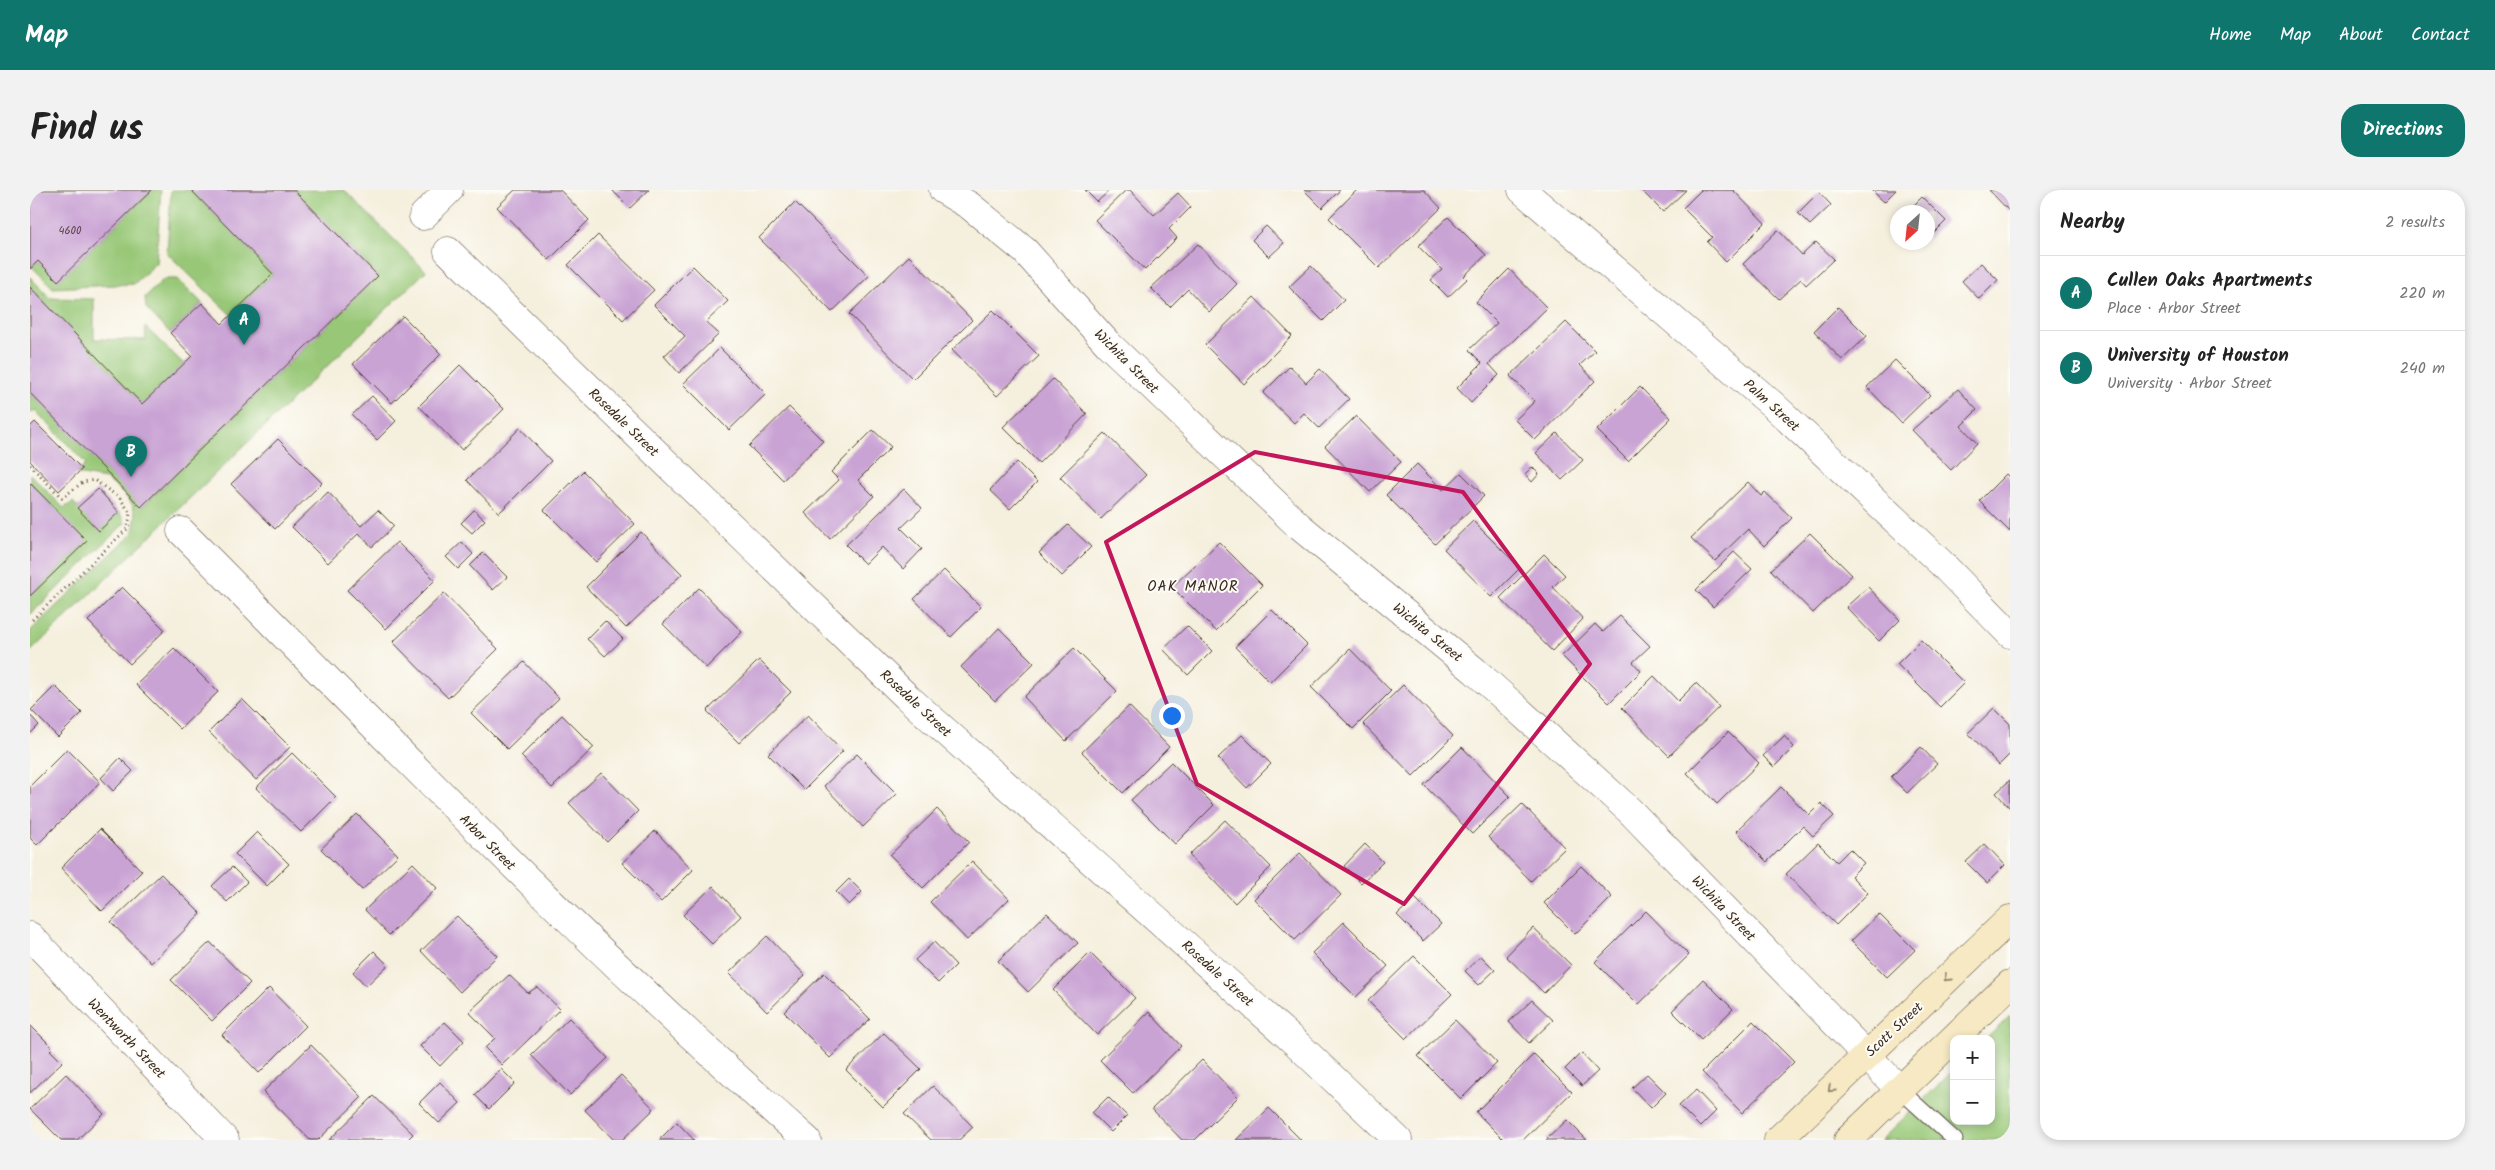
<!DOCTYPE html>
<meta charset="utf-8">
<style>
body{margin:0;font-family:Kalam,sans-serif;background:#f2f2f2;color:#222}
.controls{position:absolute;right:15px;bottom:15px;display:grid;overflow:hidden;border-radius:10px;box-shadow:0 2px 8px #0003}
.controls button{width:45px;height:45px;display:grid;place-items:center;padding:0;border:0;border-bottom:1px solid #e0e0e0;background:#fff;color:#222;font:25px sans-serif}
.compass{position:absolute;left:1860px;top:15px;width:45px;height:45px;border-radius:50%;background:#fff;box-shadow:0 2px 8px #0003;rotate:207deg}
.you{position:absolute;left:1141px;top:525px;width:18px;height:18px;margin:-12px;border:4px solid #fff;border-radius:50%;background:#1a73e8;box-shadow:0 0 0 8px #1a73e833}
.badge{display:grid;place-items:center;width:32px;height:32px;border-radius:50%;background:#0f766e;color:#fff;font-size:16px;font-weight:700}
.pin{position:absolute;translate:-50% -41px;filter:drop-shadow(0 1px 2px #0008)}
.pin::after{content:'';position:absolute;top:26px;width:18px;height:15px;background:inherit;clip-path:polygon(0 0,100% 0,50% 100%)}
.list{margin:0;padding:0;list-style:none}
h2{display:flex;justify-content:space-between;align-items:center;height:65px;margin:0;padding:0 20px;font-size:21px}
h2 small{font-size:16px;font-weight:400;color:#767676}
.list li{display:grid;grid-template-columns:32px 1fr auto;gap:15px;align-items:center;box-sizing:border-box;height:75px;padding:0 20px;border-top:1px solid #e0e0e0}
.list b{display:block;font-size:19px;white-space:nowrap}
.list p{margin:0;font-size:16px;white-space:nowrap;color:#767676}
.list em{font-size:16px;font-style:normal;color:#767676}
.map{position:relative;flex:none;width:1980px;height:950px;overflow:hidden;border-radius:20px}
header{display:flex;align-items:center;gap:30px;box-sizing:border-box;height:70px;padding:0 25px;background:#0f766e;color:#fff}
header strong{font-size:24px}
nav{display:flex;gap:28px;margin-inline-start:auto;font-size:18px}
.intro{display:flex;align-items:center;justify-content:space-between;box-sizing:border-box;height:120px;padding:0 30px}
h1{margin:0;font-size:35px}
.button{padding:12px 22px;border-radius:20px;background:#0f766e;color:#fff;font-size:18px;font-weight:700}
main{display:flex;gap:30px;padding:0 30px}
aside{flex:1;background:#fff;border-radius:20px;box-shadow:0 2px 8px #0003}
.map>svg:first-child{display:block}
.green{fill:#98c877;stroke:#6a794a}
.building{fill:#c9a3d4}
.lines{fill:none;stroke-linecap:round;stroke-linejoin:round}
.lane-casing{stroke:#57483b;stroke-width:17}
.street-casing{stroke:#57483b;stroke-width:29}
.secondary-casing{stroke:#57483b;stroke-width:29}
.path{stroke:#57483b;stroke-width:3;stroke-dasharray:1 4;stroke-linecap:butt}
.lane{stroke:#fff;stroke-width:15}
.street{stroke:#fff;stroke-width:28}
.secondary{stroke:#f6e9c3;stroke-width:28}
.oneway{stroke:#988a70}
.marked{fill:none;stroke:#c2185b;stroke-width:4;stroke-linejoin:round}
.labels{text-anchor:middle;stroke-width:4;stroke-linejoin:round;paint-order:stroke}
.number-label{font-size:11px;fill:#5e484c}
.street-label{font-size:14px;fill:#3b2a1e;stroke:#fdfcf7}
.neighbourhood-label{font-size:15px;letter-spacing:1px;fill:#3b2a1e;stroke:#fdfcf7}
</style>
<header>
<strong>Map</strong>
<nav><a>Home</a><a>Map</a><a>About</a><a>Contact</a></nav>
</header>
<div class="intro"><h1>Find us</h1><a class="button">Directions</a></div>
<main>
<div class="map">
<svg width="1980" height="950" viewBox="0 0 1980 950">
<rect width="100%" height="100%" fill="#fdfcf7"/>
<filter id="ink" filterUnits="userSpaceOnUse"><feTurbulence type="fractalNoise" baseFrequency=".02" numOctaves="2"/><feDisplacementMap in="SourceGraphic" scale="10" xChannelSelector="R" yChannelSelector="G"/><feConvolveMatrix kernelMatrix="1 2 1 2 8 2 1 2 1" color-interpolation-filters="sRGB"/></filter>
<filter id="wash" filterUnits="userSpaceOnUse"><feTurbulence type="fractalNoise" baseFrequency=".0096" numOctaves="4" result="noise"/><feDisplacementMap in="SourceGraphic" scale="20" xChannelSelector="R" yChannelSelector="G"/><feGaussianBlur stdDeviation="1.12" result="paint"/><feColorMatrix in="noise" values="0 0 0 0 0 0 0 0 0 0 0 0 0 0 0 0 0 1.4 0 .05"/><feComposite in="paint" operator="in"/></filter>
<g filter="url(#wash)">
<rect width="100%" height="100%" fill="#f5efdd"/>
<g class="green">
<polygon points="122,0 131,0 126,73 104,94 23,98 2,77 8,71 28,91"/>
<polygon points="141,0 161,0 243,84 201,125 137,63"/>
<polygon points="264,0 314,0 396,81 0,462 0,441 103,343 106,325 102,314 91,301 76,289 47,284 56,274 5,220 0,224 0,203 112,317 348,86"/>
<polygon points="0,87 20,108 64,109 64,149 116,150 115,137 154,174 112,214 0,97"/>
<polygon points="134,89 148,89 172,113 140,143 116,118 115,107"/>
<polygon points="0,284 34,318 43,312 68,340 89,322 95,333 0,425 0,406 56,351 0,293"/>
<polygon points="1980,826 1980,950 1851,950 1924,880 1924,931 1961,931 1961,849 1956,849"/>
</g>
<g id="blocks">
<g class="building">
<polygon points="9,0 122,0 28,91 8,71 0,79 0,9"/>
<polygon points="161,0 264,0 348,86 111,317 0,203 0,97 112,214 162,166 140,143 172,113 192,134 243,84"/>
<polygon points="485,0 530,0 559,30 519,70 467,17"/>
<polygon points="582,0 619,0 600,18"/>
<polygon points="1055,0 1080,0 1067,12"/>
<polygon points="1096,0 1100,0 1124,25 1148,3 1161,17 1139,39 1147,48 1115,80 1065,30"/>
<polygon points="1274,0 1310,0 1292,18"/>
<polygon points="1327,0 1394,0 1411,18 1349,78 1299,28"/>
<polygon points="1611,0 1656,0 1633,22"/>
<polygon points="1671,0 1703,0 1735,33 1696,72 1677,52 1682,47 1653,18"/>
<polygon points="1842,0 1866,0 1854,12"/>
<polygon points="1959,0 1980,0 1980,22"/>
<polygon points="1789,2 1801,15 1780,35 1768,23"/>
<polygon points="1892,7 1916,31 1898,49 1898,22 1877,22"/>
<polygon points="765,12 839,86 802,122 729,48"/>
<polygon points="1418,27 1456,65 1434,86 1437,89 1418,107 1401,90 1412,80 1388,56"/>
<polygon points="1236,36 1254,53 1239,67 1222,50"/>
<polygon points="1748,40 1772,65 1786,52 1804,69 1776,95 1771,89 1749,109 1713,74"/>
<polygon points="568,45 624,100 593,130 538,75"/>
<polygon points="1168,54 1207,94 1179,122 1158,99 1140,117 1121,98"/>
<polygon points="879,66 942,130 883,189 819,124"/>
<polygon points="1951,73 1968,90 1949,109 1932,91"/>
<polygon points="663,76 698,111 676,132 689,144 649,183 634,166 655,146 624,115"/>
<polygon points="1281,76 1314,110 1293,131 1259,97"/>
<polygon points="1479,79 1517,118 1459,174 1469,185 1441,213 1427,198 1452,173 1439,160 1467,133 1446,112"/>
<polygon points="1224,107 1262,146 1214,194 1175,155"/>
<polygon points="1808,117 1837,146 1812,170 1784,141"/>
<polygon points="963,120 1009,166 967,206 922,160"/>
<polygon points="373,126 411,164 362,213 323,174"/>
<polygon points="1536,132 1565,161 1550,175 1565,191 1505,250 1485,230 1505,211 1480,186"/>
<polygon points="690,158 736,204 699,240 653,194"/>
<polygon points="1865,170 1900,205 1871,233 1837,197"/>
<polygon points="430,175 474,219 432,260 389,216"/>
<polygon points="1260,176 1276,193 1290,179 1319,209 1289,238 1274,223 1264,233 1233,203"/>
<polygon points="1023,189 1057,224 1009,273 973,237"/>
<polygon points="1610,197 1641,228 1598,271 1567,240"/>
<polygon points="1928,199 1947,220 1931,236 1947,253 1921,280 1882,240"/>
<polygon points="342,206 366,231 347,250 322,225"/>
<polygon points="759,217 793,251 753,290 719,256"/>
<polygon points="1326,226 1371,272 1340,302 1295,256"/>
<polygon points="5,232 52,279 29,301 0,271 0,237"/>
<polygon points="490,238 521,271 469,323 437,290"/>
<polygon points="843,240 861,257 828,290 844,306 800,349 775,323 809,290 801,282"/>
<polygon points="1075,243 1116,285 1071,329 1030,287"/>
<polygon points="1527,243 1553,270 1532,290 1506,263"/>
<polygon points="248,249 292,293 245,339 201,294"/>
<polygon points="987,272 1007,292 980,319 960,300"/>
<polygon points="1387,274 1413,300 1431,283 1454,306 1405,354 1356,305"/>
<polygon points="1502,277 1509,284 1502,292 1495,284"/>
<polygon points="553,281 605,334 566,372 514,320"/>
<polygon points="1976,284 1980,288 1980,342 1949,311"/>
<polygon points="1718,292 1731,306 1735,302 1762,328 1734,356 1718,339 1685,371 1661,348"/>
<polygon points="0,293 57,351 0,406"/>
<polygon points="68,299 89,322 69,341 47,318"/>
<polygon points="874,299 892,318 871,338 892,359 873,379 852,357 835,374 816,355"/>
<polygon points="298,302 331,336 348,320 364,336 342,357 329,343 298,373 262,337"/>
<polygon points="444,320 455,330 442,343 431,333"/>
<polygon points="1443,331 1490,378 1461,407 1414,359"/>
<polygon points="1038,335 1061,357 1032,386 1009,363"/>
<polygon points="611,342 652,384 596,438 556,397"/>
<polygon points="1780,343 1822,385 1783,423 1741,380"/>
<polygon points="367,352 405,390 356,439 317,400"/>
<polygon points="432,352 443,364 428,379 416,367"/>
<polygon points="1189,352 1232,395 1186,441 1142,397"/>
<polygon points="1704,362 1722,379 1683,417 1666,400"/>
<polygon points="453,363 477,387 463,400 440,376"/>
<polygon points="1514,364 1535,385 1523,397 1553,429 1522,461 1470,408"/>
<polygon points="914,380 951,417 921,447 884,409"/>
<polygon points="92,397 135,440 100,474 58,431"/>
<polygon points="1838,397 1870,430 1849,451 1816,417"/>
<polygon points="669,398 712,442 676,478 633,434"/>
<polygon points="414,403 468,459 418,508 363,452"/>
<polygon points="1242,420 1277,455 1240,492 1205,457"/>
<polygon points="1590,426 1620,456 1603,472 1611,481 1579,513 1532,466 1565,434 1573,442"/>
<polygon points="575,431 593,449 575,466 557,449"/>
<polygon points="1157,436 1182,461 1158,485 1133,459"/>
<polygon points="969,438 1004,473 965,511 931,477"/>
<polygon points="1891,450 1934,493 1910,517 1867,474"/>
<polygon points="144,458 188,502 150,539 106,495"/>
<polygon points="1044,458 1087,501 1036,551 994,507"/>
<polygon points="1320,459 1361,501 1323,539 1281,497"/>
<polygon points="729,470 761,502 709,553 677,521"/>
<polygon points="494,472 529,508 477,559 441,523"/>
<polygon points="1624,486 1648,511 1666,493 1689,517 1639,566 1592,518"/>
<polygon points="1373,495 1423,546 1383,586 1333,534"/>
<polygon points="25,496 52,523 28,547 1,520"/>
<polygon points="212,509 260,557 226,590 179,542"/>
<polygon points="1099,516 1139,557 1093,603 1052,562"/>
<polygon points="1964,518 1980,534 1980,564 1969,575 1938,543"/>
<polygon points="0,525 9,535 0,544"/>
<polygon points="532,525 564,557 522,598 491,566"/>
<polygon points="778,525 813,561 774,600 738,564"/>
<polygon points="1698,542 1729,573 1687,614 1657,583"/>
<polygon points="1212,545 1241,574 1217,598 1188,568"/>
<polygon points="1754,546 1764,557 1744,577 1733,566"/>
<polygon points="1432,557 1480,606 1442,644 1394,595"/>
<polygon points="1891,557 1907,574 1877,603 1861,587"/>
<polygon points="37,559 70,592 7,655 0,648 0,596"/>
<polygon points="262,563 306,607 271,642 226,598"/>
<polygon points="827,564 867,604 833,637 794,596"/>
<polygon points="90,568 103,581 83,601 71,588"/>
<polygon points="1141,572 1184,615 1145,654 1101,610"/>
<polygon points="571,583 608,621 577,652 539,613"/>
<polygon points="1980,590 1980,618 1966,603"/>
<polygon points="1751,597 1779,625 1791,613 1804,626 1783,646 1773,636 1737,672 1706,641"/>
<polygon points="1492,614 1535,658 1501,691 1458,647"/>
<polygon points="907,619 939,652 893,698 860,665"/>
<polygon points="327,624 368,665 332,700 291,659"/>
<polygon points="1195,630 1241,677 1205,713 1159,665"/>
<polygon points="70,639 112,681 72,721 31,678"/>
<polygon points="625,641 663,680 631,712 592,673"/>
<polygon points="227,642 259,674 237,696 205,664"/>
<polygon points="1788,653 1807,672 1820,659 1834,673 1821,686 1838,703 1806,735 1756,684"/>
<polygon points="1335,654 1353,672 1331,693 1314,676"/>
<polygon points="1955,654 1975,675 1957,693 1936,672"/>
<polygon points="1270,663 1311,705 1265,750 1224,709"/>
<polygon points="942,671 979,709 937,750 900,712"/>
<polygon points="383,673 407,698 359,745 335,720"/>
<polygon points="1551,676 1582,707 1545,744 1514,713"/>
<polygon points="202,677 217,692 197,712 182,696"/>
<polygon points="131,684 171,724 121,773 81,732"/>
<polygon points="819,689 832,702 819,715 806,702"/>
<polygon points="683,696 711,726 682,754 653,725"/>
<polygon points="1385,708 1411,734 1393,751 1367,725"/>
<polygon points="1616,721 1659,765 1608,815 1565,772"/>
<polygon points="1017,723 1048,753 998,802 968,771"/>
<polygon points="1849,724 1885,760 1857,787 1821,751"/>
<polygon points="427,726 467,766 430,802 391,761"/>
<polygon points="1314,732 1358,776 1326,807 1282,763"/>
<polygon points="1503,738 1541,775 1514,803 1476,766"/>
<polygon points="737,746 775,785 737,822 699,783"/>
<polygon points="180,752 220,793 182,831 141,790"/>
<polygon points="904,752 926,775 908,793 885,770"/>
<polygon points="344,761 358,775 336,796 323,782"/>
<polygon points="1060,763 1105,808 1067,845 1023,800"/>
<polygon points="1384,766 1422,804 1376,849 1338,811"/>
<polygon points="1451,766 1465,780 1449,795 1435,781"/>
<polygon points="794,783 840,829 800,868 754,822"/>
<polygon points="479,785 498,803 507,797 530,819 472,875 455,858 465,848 439,822"/>
<polygon points="1673,789 1703,819 1671,850 1642,821"/>
<polygon points="239,798 276,836 229,883 192,845"/>
<polygon points="1502,810 1523,830 1499,853 1479,832"/>
<polygon points="1119,822 1151,856 1103,903 1070,870"/>
<polygon points="539,828 578,868 540,905 501,865"/>
<polygon points="1425,830 1467,873 1431,909 1388,866"/>
<polygon points="1723,831 1764,872 1712,923 1672,882"/>
<polygon points="415,832 434,851 410,876 390,856"/>
<polygon points="0,835 23,858 20,860 32,872 0,903"/>
<polygon points="854,843 891,879 853,917 816,880"/>
<polygon points="281,855 332,907 288,950 280,950 233,902"/>
<polygon points="1551,863 1568,881 1552,896 1535,879"/>
<polygon points="1504,864 1542,902 1493,950 1474,950 1446,922"/>
<polygon points="1172,870 1208,907 1165,950 1152,950 1122,919"/>
<polygon points="471,879 485,893 459,919 445,905"/>
<polygon points="36,884 74,924 47,950 31,950 0,919"/>
<polygon points="1617,884 1636,903 1621,918 1602,898"/>
<polygon points="591,885 624,919 592,950 584,950 555,920"/>
<polygon points="410,892 430,913 409,933 389,913"/>
<polygon points="903,896 943,937 929,950 901,950 874,924"/>
<polygon points="1666,900 1686,921 1670,937 1649,916"/>
<polygon points="344,906 383,944 377,950 299,950"/>
<polygon points="1078,907 1097,926 1081,942 1062,923"/>
<polygon points="1239,918 1271,950 1206,950"/>
<polygon points="1537,930 1557,950 1516,950"/>
<polygon points="647,932 664,950 629,950"/>
</g>
</g>
</g>
<g filter="url(#ink)">
<use href="#blocks" fill-opacity="0" stroke="#57483b" stroke-width="1"/>
<g class="lines">
<defs>
<polyline id="lane" points="1870,900 1925,950"/>
<g id="street">
<polyline points="913,0 940,16 995,61 1078,154 1269,336 1445,481 1599,620 1870,900"/>
<polyline points="1492,0 1743,215 1910,372 1980,444"/>
<polyline points="393,26 419,0"/>
<polyline points="418,61 876,506 1267,854 1368,950"/>
<path d="M151 341C356 548 558 758 777 950"/>
<polyline points="0,746 195,950"/>
</g>
<g id="secondary">
<polyline points="1748,950 1980,729"/>
<polyline points="1818,950 1980,794"/>
</g>
</defs>
<use href="#lane" class="lane-casing"/>
<use href="#street" class="street-casing"/>
<use href="#secondary" class="secondary-casing"/>
<polyline class="path" points="0,275 32,308 53,292 64,290 90,308 100,323 98,338 0,432"/>
<use href="#lane" class="lane"/>
<use href="#street" class="street"/>
<use href="#secondary" class="secondary"/>
</g>
<defs><path id="oneway-chevron" d="M-2-3.5L2.5 0L-2 3.5" fill="none" stroke-width="1.6" stroke-linecap="round" stroke-linejoin="round" transform="scale(1.25)"/></defs>
<g class="oneway">
<use href="#oneway-chevron" transform="translate(1917 788) rotate(137)"/>
<use href="#oneway-chevron" transform="translate(1801 899) rotate(136)"/>
</g>
</g>
<path class="marked" d="M1225 262 1433 302 1560 474 1374 714 1167 594 1076 352Z"/>
<g class="labels">
<g class="number-label">
<text x="40" y="44">4600</text>
</g>
<g class="street-label">
<text transform="translate(1097 171) rotate(45)" y="5">Wichita Street</text>
<text transform="translate(1742 215) rotate(42)" y="5">Palm Street</text>
<text transform="translate(594 232) rotate(44)" y="5">Rosedale Street</text>
<text transform="translate(1398 442) rotate(39)" y="5">Wichita Street</text>
<text transform="translate(886 513) rotate(43)" y="5">Rosedale Street</text>
<text transform="translate(458 652) rotate(45)" y="5">Arbor Street</text>
<text transform="translate(1694 718) rotate(46)" y="5">Wichita Street</text>
<text transform="translate(1188 783) rotate(42)" y="5">Rosedale Street</text>
<text transform="translate(1864 839) rotate(-43)" y="5">Scott Street</text>
<text transform="translate(97 848) rotate(46)" y="5">Wentworth Street</text>
</g>
<g class="neighbourhood-label">
<text x="1163" y="401">OAK MANOR</text>
</g>
</g>
</svg>
<div class="controls">
<button>+</button>
<button>−</button>
</div>
<svg class="compass" viewBox="-18 -18 36 36"><path d="M0-13l5 13h-10z" fill="#e53935"/><path d="M0 13l5-13h-10z" fill="#767676"/></svg>
<div class="you"></div>
<div class="pin badge" style="left:214px;top:155px">A</div>
<div class="pin badge" style="left:101px;top:287px">B</div>
</div>
<aside>
<h2>Nearby<small>2 results</small></h2>
<ul class="list">
<li><span class="badge">A</span><div><b>Cullen Oaks Apartments</b><p>Place · Arbor Street</p></div><em>220 m</em></li>
<li><span class="badge">B</span><div><b>University of Houston</b><p>University · Arbor Street</p></div><em>240 m</em></li>
</ul>
</aside>
</main>
